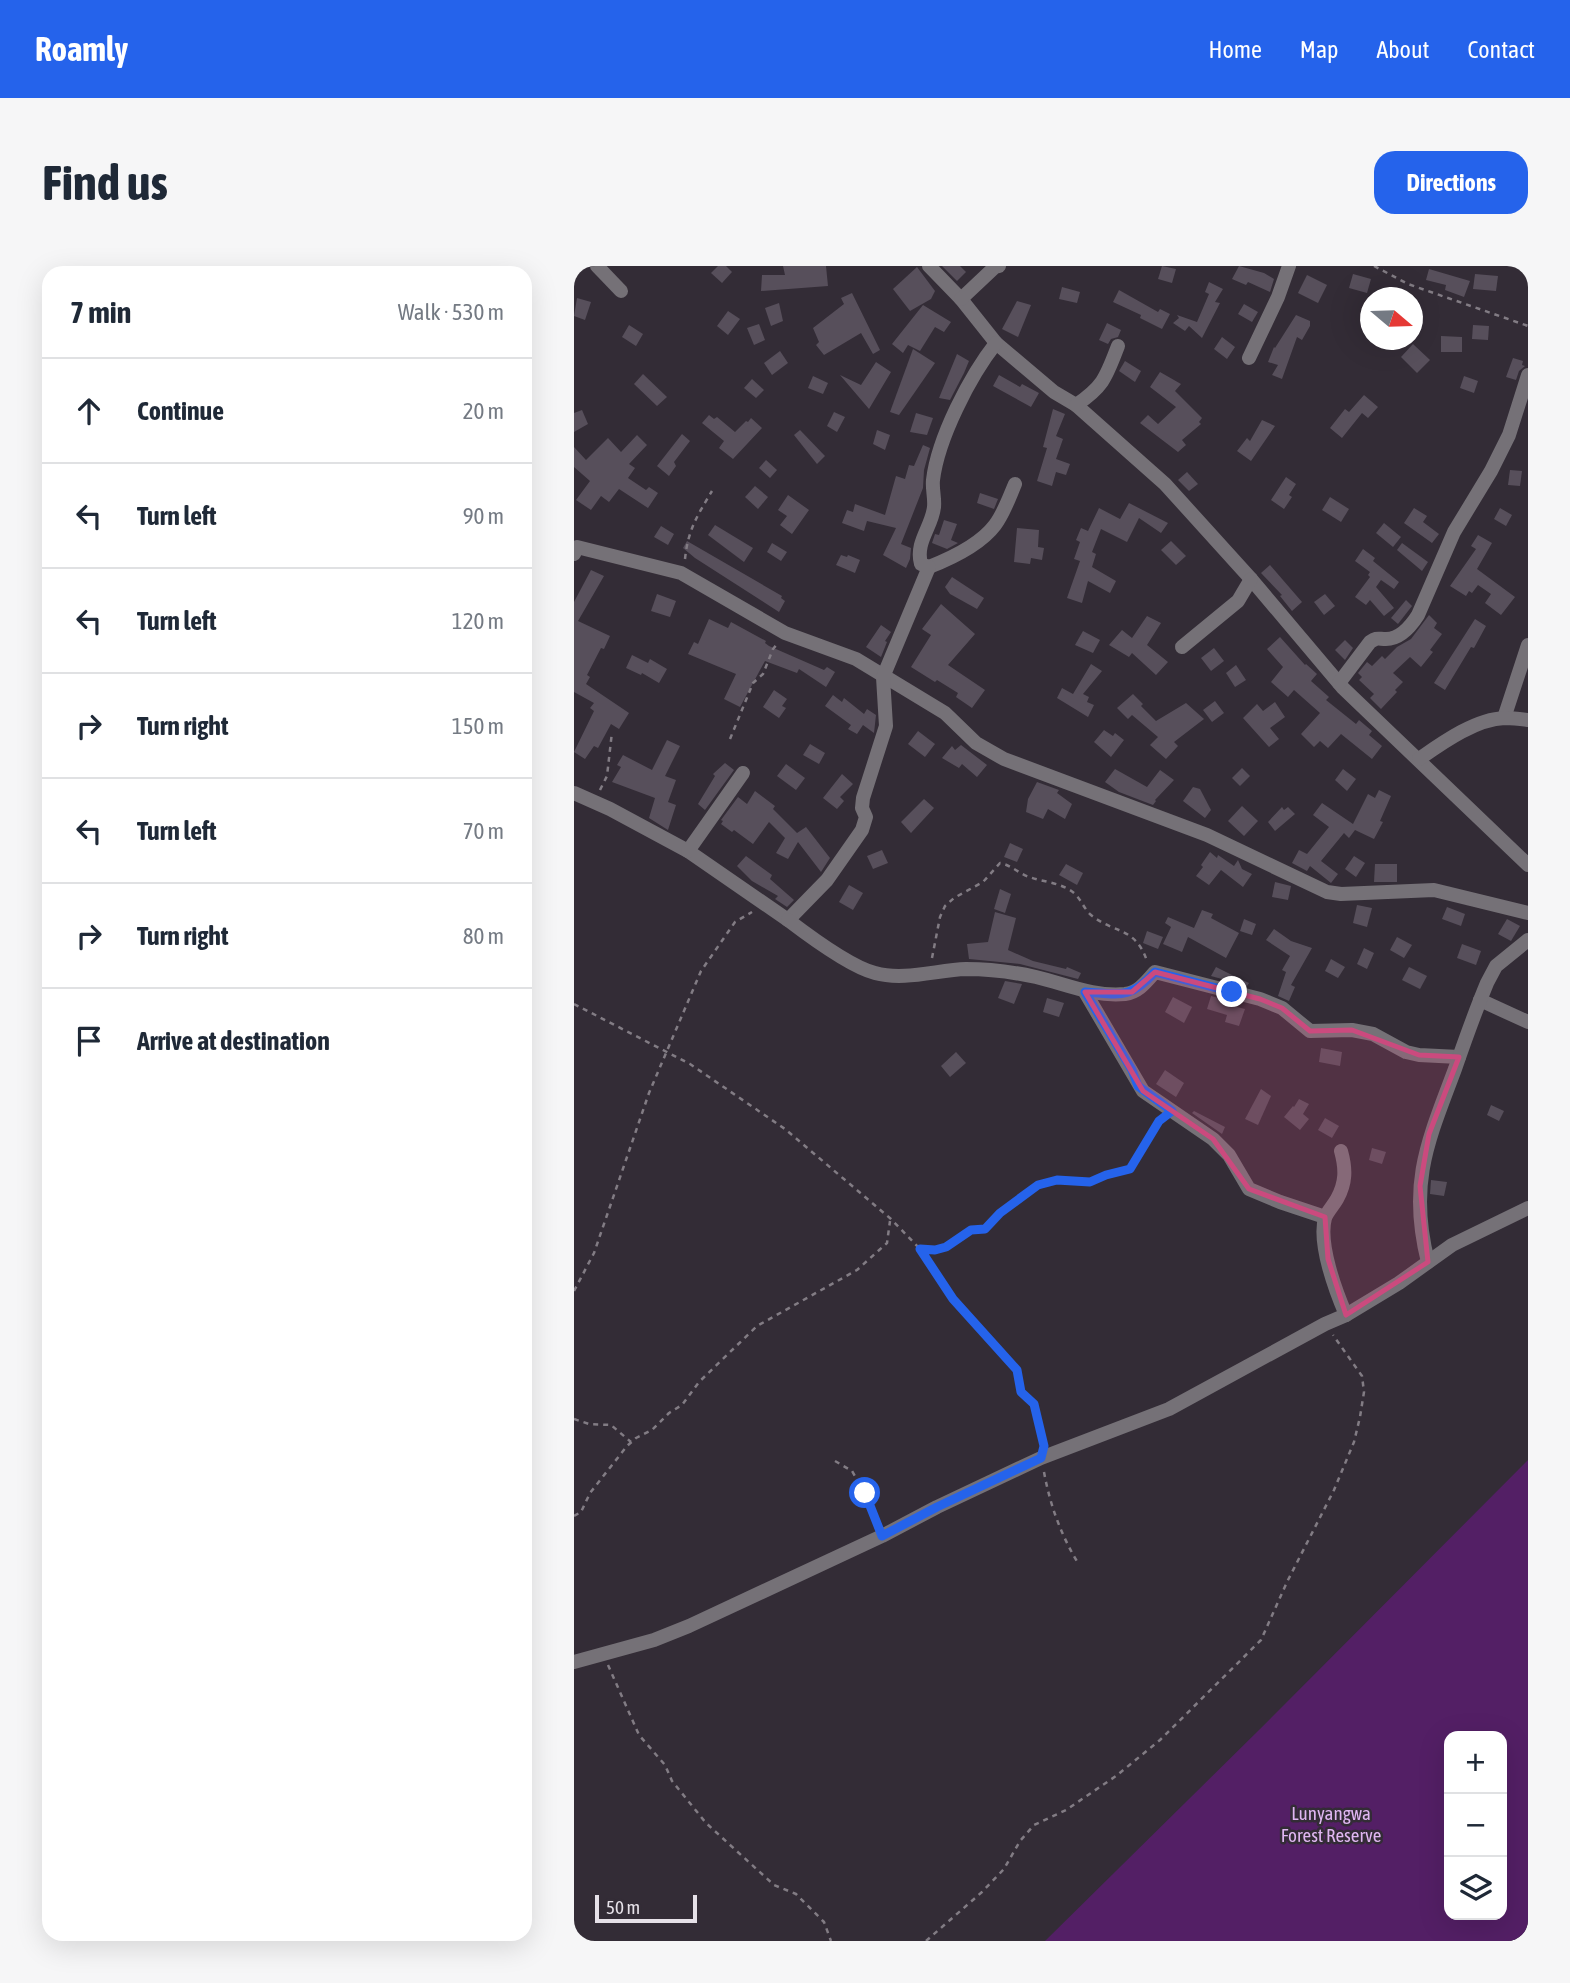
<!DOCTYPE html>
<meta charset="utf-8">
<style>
body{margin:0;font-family:"Asap Condensed",sans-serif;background:#f6f6f7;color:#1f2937}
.controls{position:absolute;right:21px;bottom:21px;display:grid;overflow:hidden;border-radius:14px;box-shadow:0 7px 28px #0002}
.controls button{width:63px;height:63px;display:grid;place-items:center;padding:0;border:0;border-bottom:2px solid #e0e1e3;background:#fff;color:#1f2937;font:35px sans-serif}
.compass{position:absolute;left:786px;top:21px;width:63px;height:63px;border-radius:50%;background:#fff;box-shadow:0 7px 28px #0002;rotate:109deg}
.scale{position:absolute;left:21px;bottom:18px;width:102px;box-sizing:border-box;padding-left:7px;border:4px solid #e6e1e8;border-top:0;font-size:19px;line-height:24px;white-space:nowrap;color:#e6e1e8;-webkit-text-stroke:5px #332c36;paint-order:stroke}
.stop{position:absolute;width:21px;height:21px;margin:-16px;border:5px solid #2563eb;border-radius:50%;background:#fff}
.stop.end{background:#2563eb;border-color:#fff;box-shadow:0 2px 7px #0008}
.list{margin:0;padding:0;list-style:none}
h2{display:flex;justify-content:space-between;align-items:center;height:91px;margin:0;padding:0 28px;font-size:30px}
h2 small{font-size:23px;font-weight:400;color:#747a83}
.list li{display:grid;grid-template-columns:46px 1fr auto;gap:21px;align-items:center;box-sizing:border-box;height:105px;padding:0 28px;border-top:2px solid #e0e1e3}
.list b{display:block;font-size:26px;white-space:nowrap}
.list em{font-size:23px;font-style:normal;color:#747a83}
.icon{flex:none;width:38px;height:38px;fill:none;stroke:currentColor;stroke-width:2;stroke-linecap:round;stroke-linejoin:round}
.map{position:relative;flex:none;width:954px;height:1675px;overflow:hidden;border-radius:21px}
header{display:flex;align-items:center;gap:42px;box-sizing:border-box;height:98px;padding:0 35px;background:#2563eb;color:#fff}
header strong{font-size:33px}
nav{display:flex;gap:38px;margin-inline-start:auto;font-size:24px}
.intro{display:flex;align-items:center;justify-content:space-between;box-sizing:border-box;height:168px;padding:0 42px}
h1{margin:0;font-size:49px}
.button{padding:18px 32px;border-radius:21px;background:#2563eb;color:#fff;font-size:24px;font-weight:700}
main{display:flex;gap:42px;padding:0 42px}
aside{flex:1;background:#fff;border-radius:21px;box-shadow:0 7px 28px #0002}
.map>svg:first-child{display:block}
.green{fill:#531f65;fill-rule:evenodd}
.building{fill:#574f5b}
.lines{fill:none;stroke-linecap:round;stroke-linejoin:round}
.path{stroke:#827c84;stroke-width:2.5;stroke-dasharray:5 5;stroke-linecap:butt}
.minor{stroke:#757177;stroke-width:14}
.route{stroke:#2563eb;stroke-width:9}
.marked{fill:#cb4a7e;fill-opacity:0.2;stroke:#cb4a7e;stroke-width:5;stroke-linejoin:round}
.labels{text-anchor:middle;stroke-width:5;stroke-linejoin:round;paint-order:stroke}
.park-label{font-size:19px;fill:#e0b6f2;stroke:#332c36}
</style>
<header>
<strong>Roamly</strong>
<nav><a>Home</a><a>Map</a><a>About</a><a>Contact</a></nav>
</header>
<div class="intro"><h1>Find us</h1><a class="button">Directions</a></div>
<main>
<aside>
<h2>7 min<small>Walk · 530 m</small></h2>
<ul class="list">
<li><svg class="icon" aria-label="ahead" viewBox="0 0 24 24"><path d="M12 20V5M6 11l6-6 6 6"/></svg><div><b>Continue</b></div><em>20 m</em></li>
<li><svg class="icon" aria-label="left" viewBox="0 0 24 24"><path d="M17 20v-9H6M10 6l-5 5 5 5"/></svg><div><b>Turn left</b></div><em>90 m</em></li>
<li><svg class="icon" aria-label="left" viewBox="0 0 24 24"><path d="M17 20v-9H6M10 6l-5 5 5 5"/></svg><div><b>Turn left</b></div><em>120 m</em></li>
<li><svg class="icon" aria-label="right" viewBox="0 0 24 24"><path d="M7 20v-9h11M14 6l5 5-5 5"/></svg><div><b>Turn right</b></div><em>150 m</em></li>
<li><svg class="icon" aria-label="left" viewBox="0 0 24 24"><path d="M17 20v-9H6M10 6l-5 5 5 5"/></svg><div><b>Turn left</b></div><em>70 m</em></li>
<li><svg class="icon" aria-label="right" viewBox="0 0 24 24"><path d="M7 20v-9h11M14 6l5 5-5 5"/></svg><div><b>Turn right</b></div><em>80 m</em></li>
<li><svg class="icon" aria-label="arrive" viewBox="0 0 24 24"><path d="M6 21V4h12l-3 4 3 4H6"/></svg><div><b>Arrive at destination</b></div></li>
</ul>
</aside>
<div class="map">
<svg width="954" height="1675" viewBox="0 0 954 1675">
<rect width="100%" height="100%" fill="#332c36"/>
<path class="green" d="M954 1194V1675H471L686 1463ZM875 1470H928V1649H875Z"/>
<g class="building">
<polygon points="144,0 152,0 158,6 148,17 137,7"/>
<polygon points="209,0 252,0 254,20 187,25 188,9 211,9"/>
<polygon points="368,0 386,0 392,6 383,15"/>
<polygon points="588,0 602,3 598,17 584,13"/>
<polygon points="665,0 690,7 700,13 696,26 674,16 672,19 658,13"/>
<polygon points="343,1 361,25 357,33 336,45 319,23"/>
<polygon points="855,3 896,15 890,31 871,24 872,19 852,14"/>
<polygon points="779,8 797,13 793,27 775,22"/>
<polygon points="901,8 924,10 922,25 899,23"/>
<polygon points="733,9 753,19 744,37 724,27"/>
<polygon points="635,16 649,23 641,36 646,37 628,72 615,60 611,65 599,57 605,52 603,49 623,56 635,28 631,26"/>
<polygon points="488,21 506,26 503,37 485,33"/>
<polygon points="545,24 584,46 586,43 596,48 588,63 566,52 567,49 539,36"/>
<polygon points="278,27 306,84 299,88 287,67 250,89 242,79 245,76 239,62 270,38 267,32"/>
<polygon points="3,32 17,36 11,54 0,50"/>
<polygon points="443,35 457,39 444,71 428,63"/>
<polygon points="205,37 209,55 197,60 191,42"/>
<polygon points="670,38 684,46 678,56 664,48"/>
<polygon points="349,39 377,56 370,66 361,61 346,85 334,79 329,87 318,78"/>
<polygon points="154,45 166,53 154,69 143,60"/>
<polygon points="722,49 736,55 736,60 728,74 723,71 708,113 698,109 704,99 694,96 700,81 701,82"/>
<polygon points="533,57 547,64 544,71 537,73 534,78 525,74"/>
<polygon points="185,58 191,74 180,79 173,62"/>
<polygon points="55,59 69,68 62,80 48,71"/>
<polygon points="899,59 915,60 914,74 898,73"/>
<polygon points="867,70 888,71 888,86 867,86"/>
<polygon points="648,71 661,81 653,93 640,83"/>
<polygon points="839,78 856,94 843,107 827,91"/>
<polygon points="339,83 361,97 325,149 316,146"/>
<polygon points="206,85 214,97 198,109 190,97"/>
<polygon points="383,88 395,95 390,107 376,134 365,132"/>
<polygon points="939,92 949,95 948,99 951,100 945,105 942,114 932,111"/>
<polygon points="551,95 567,105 561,116 545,105"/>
<polygon points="302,96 317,106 295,143 266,109 287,119"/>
<polygon points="586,106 607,118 601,125 628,152 625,156 627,158 608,174 612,179 604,186 566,157 574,149 584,158 602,141 576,121"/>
<polygon points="69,108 93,131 83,140 60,118"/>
<polygon points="425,109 446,121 448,118 465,127 457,141 419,120"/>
<polygon points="239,110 254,117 249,128 234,122"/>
<polygon points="890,110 904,115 900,127 886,122"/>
<polygon points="178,113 190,124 182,132 170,122"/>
<polygon points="790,129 804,141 794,152 788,147 768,172 756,162 771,143 775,146"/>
<polygon points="479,143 491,148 482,170 489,173 482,193 496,198 492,209 482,206 478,220 463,215 473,182 469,181"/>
<polygon points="8,144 14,158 0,166 0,147"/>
<polygon points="260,146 271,151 263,166 253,160"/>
<polygon points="342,147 359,152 353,169 336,166"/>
<polygon points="135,149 140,153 143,151 161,166 172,155 174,156 177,152 188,162 159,193 145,182 150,175 128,157"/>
<polygon points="688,154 701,160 677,195 663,185 673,172 676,175"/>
<polygon points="226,164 251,190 243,198 220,169"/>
<polygon points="303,164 316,169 311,184 299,178"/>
<polygon points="108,168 116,175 100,196 102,200 95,210 83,200"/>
<polygon points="63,169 73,179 55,198 61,202 54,212 72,224 75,221 84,227 74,242 45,223 35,236 27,230 17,244 2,234 16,215 0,201 0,181 12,194 34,172 47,186"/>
<polygon points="349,179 356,182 350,204 349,222 327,278 337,282 336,293 332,302 309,289 322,262 293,255 290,265 268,257 273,244 279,246 281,238 311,249 322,210 331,213 335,199 340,200"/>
<polygon points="192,194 203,204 196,212 185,202"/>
<polygon points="936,204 948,205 946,220 934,219"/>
<polygon points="613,206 624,218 615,225 604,214"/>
<polygon points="712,211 722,218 715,229 718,231 710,243 697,234"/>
<polygon points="181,220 194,231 184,243 171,231"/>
<polygon points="406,227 424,233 420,243 403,237"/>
<polygon points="214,229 235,244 218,268 206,259 213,250 204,244"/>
<polygon points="756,231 775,243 767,256 748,244"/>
<polygon points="555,237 594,257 587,267 565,252 553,276 527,263 518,286 522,288 518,301 542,315 536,327 514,315 508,337 493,332 506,295 500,293 506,276 502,274 507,262 514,265 525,242 546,253"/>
<polygon points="840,242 853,250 849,256 865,268 858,277 830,257"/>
<polygon points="926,242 938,249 932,260 920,253"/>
<polygon points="370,254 383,258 377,274 384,277 373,283 358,277 361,268 365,269"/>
<polygon points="810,257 827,271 819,281 802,267"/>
<polygon points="141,259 179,282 170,296 134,269"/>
<polygon points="87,260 100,268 94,279 80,271"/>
<polygon points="443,262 465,264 464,281 470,282 468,294 457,292 456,298 440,296"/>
<polygon points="904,269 918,277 903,303 941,331 927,349 911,337 917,328 904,319 898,327 895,325 892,330 876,320 902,283 897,280"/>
<polygon points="113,275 208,330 207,332 211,335 205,346 121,292 109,282"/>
<polygon points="597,275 612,290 602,299 587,284"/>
<polygon points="198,277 213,286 207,295 193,286"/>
<polygon points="828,277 854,296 848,305 823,284"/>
<polygon points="789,283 801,292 799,295 825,316 820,323 807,314 802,321 820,342 810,350 796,334 792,339 781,331 796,311 794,309 796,306 781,295"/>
<polygon points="267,289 273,291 274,289 286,294 281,307 262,299"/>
<polygon points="696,299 728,336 718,345 706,330 708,329 687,307"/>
<polygon points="17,304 30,310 4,355 36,370 30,383 27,382 13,409 16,411 12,418 55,447 45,463 37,458 24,482 20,480 11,493 0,486 20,445 16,442 20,437 0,426 0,336"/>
<polygon points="378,311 410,332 403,343 376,328 371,321"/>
<polygon points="83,328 102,335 96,351 77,345"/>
<polygon points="751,328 761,340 750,349 740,336"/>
<polygon points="832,334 838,340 824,358 817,352"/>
<polygon points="367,338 401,368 374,399 411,424 398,442 382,431 384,427 363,414 361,416 337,401 357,369 348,363"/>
<polygon points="855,349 863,357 860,362 868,368 856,384 859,386 847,401 836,391 819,407 829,416 821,424 823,426 807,443 796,432 800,428 785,414 788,411 784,407 793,396 798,400 808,390 811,393 823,381 837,373"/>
<polygon points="573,350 587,357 573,379 594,396 582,409 558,387 555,391 535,379 548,364 558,372"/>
<polygon points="135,353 154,362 157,356 192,375 191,377 195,380 250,404 253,401 261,406 252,421 225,403 223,407 191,395 166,441 150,433 162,408 114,388 120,376 124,378"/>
<polygon points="901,353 912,360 900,382 897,381 871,424 860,417"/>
<polygon points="307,359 317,366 311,375 313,376 307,391 292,381"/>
<polygon points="509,365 526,374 519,387 501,379"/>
<polygon points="706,371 731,399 732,398 743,408 737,415 755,431 752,434 782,458 785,454 798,465 795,469 808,480 798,493 767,468 754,482 746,475 740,481 727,468 746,447 720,424 714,431 697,416 709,401 693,383"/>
<polygon points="771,374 779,382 771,394 761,384"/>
<polygon points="640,382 650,395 637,405 627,392"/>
<polygon points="58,389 74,397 76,393 93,403 85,417 68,407 67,409 52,402"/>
<polygon points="517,398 528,405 509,428 515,431 513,436 520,439 514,451 483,432 488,422 499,428"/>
<polygon points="662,399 672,414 661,421 652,407"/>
<polygon points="200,424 213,433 208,440 212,442 205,452 189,441"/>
<polygon points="559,428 569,438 567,440 582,455 612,437 630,453 600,476 604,480 592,493 576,479 584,471 558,449 554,453 543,442"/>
<polygon points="259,429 268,436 270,432 290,448 293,443 302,449 300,467 289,459 283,468 274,463 277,459 251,440"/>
<polygon points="641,435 650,447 638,456 629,444"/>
<polygon points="701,436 711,451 696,462 705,473 695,481 669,452 683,438 689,445"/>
<polygon points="530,464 539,470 541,467 550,474 537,491 520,476"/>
<polygon points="344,465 361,478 351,491 334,478"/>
<polygon points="93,474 106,480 91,510 102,514 94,536 102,539 94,564 75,552 81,532 38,516 47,501 43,499 49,489 78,504"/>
<polygon points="236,478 251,487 245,498 229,489"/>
<polygon points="387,479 413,499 403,511 388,498 385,502 368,492 378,480 381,484"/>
<polygon points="151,497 160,504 131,544 124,538 141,510 139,508"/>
<polygon points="212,498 231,512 222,524 203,510"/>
<polygon points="668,502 676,510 666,520 658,512"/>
<polygon points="541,503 573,521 586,504 600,514 581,534 582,535 579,539 545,526 531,516"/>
<polygon points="769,503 782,513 773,525 761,514"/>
<polygon points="268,508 279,518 266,531 270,535 263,543 249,532"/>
<polygon points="463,516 485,524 483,527 498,538 491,553 474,543 469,553 452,546 454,533"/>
<polygon points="619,521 626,523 637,544 631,552 609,535"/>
<polygon points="805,524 817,530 806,555 809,556 800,573 781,564 775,572 770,567 747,595 764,608 757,617 736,600 733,605 718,597 725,584 733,588 755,561 739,549 748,537 779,558 794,528 801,532"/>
<polygon points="181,525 201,540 199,543 223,567 232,561 256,592 247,606 224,576 214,593 202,587 211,572 195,556 179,578 160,564 158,566 147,558 149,555 147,554 164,531 173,538"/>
<polygon points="350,533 360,542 337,567 327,556"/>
<polygon points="668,540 684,555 670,570 654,555"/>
<polygon points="708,541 710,544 714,541 721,548 701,565 694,556"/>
<polygon points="436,577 449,583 443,596 430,591"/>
<polygon points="308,584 314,597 299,603 293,590"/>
<polygon points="636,586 643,592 644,589 660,600 664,594 668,603 678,608 669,621 647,604 635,619 622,610 629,601 627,599"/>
<polygon points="172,590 198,609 196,613 220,634 213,641 201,633 204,630 178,615 163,600"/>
<polygon points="780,590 791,597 782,611 771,603"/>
<polygon points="492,598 509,607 503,619 485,609"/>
<polygon points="801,598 823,598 823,616 800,616"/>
<polygon points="701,616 717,620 714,634 698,631"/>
<polygon points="275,619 289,627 279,644 265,636"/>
<polygon points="426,623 437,628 431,647 420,643"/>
<polygon points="783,639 798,642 793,661 779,657"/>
<polygon points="873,641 891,648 887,660 868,653"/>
<polygon points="628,644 639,648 637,652 665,667 652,692 614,671 608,686 589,678 597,661 591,657 594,651 620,662"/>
<polygon points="421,646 442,652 434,684 459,695 492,703 493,701 507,707 504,713 446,698 395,693 393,678 414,676"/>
<polygon points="670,653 682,658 678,669 666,665"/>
<polygon points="933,653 946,660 937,675 924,668"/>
<polygon points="700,663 717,675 738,682 717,719 721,721 715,735 704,730 712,706 708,704 716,690 692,674"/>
<polygon points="573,665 589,671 584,683 569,677"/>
<polygon points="823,671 838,679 830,692 816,684"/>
<polygon points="888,678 907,685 902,699 883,692"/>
<polygon points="790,682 800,687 793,703 783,698"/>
<polygon points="757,693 771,701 764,712 751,705"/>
<polygon points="642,701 664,712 664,716 666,713 675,717 673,720 637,710"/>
<polygon points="835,701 853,710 846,723 828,714"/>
<polygon points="431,715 448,718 440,738 424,732"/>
<polygon points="637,730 665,737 663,741 671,743 665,760 651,756 653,749 633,743"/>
<polygon points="599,731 618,741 610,757 591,746"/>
<polygon points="473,732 490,737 485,751 469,746"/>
<polygon points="747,782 768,786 766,800 745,796"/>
<polygon points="382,786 392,797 376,811 367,800"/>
<polygon points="591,804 610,817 602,831 582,818"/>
<polygon points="687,823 697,830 684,859 671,853"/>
<polygon points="725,833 735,838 729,848 735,853 726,864 710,851 719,840 720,841"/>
<polygon points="917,839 930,845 925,855 913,849"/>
<polygon points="620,845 651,861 648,868 618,847"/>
<polygon points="751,852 765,860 758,872 744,864"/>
<polygon points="798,882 812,886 808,898 795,894"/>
<polygon points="857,914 873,916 870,930 856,928"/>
</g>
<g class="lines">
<g class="path">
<polyline points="800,0 834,18 954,60"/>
<path d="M111 293C114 264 123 250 138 225"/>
<polyline points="156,473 179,417 189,408 199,383 204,377"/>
<polyline points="26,524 33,510 38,466"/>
<path d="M358 692 366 651 371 640 380 632 409 616 426 597C437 599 444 607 455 611 470 616 488 617 500 627 507 633 510 643 517 649 540 668 561 660 573 695"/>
<polyline points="0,738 116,798 211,863 317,953 346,983 379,1033 443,1104 447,1126 460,1137 469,1176"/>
<polyline points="347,982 361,983 372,981 397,964 411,963 426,947 465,919 483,914 516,916 532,909 556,903 587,854"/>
<polyline points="0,1025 20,987 75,827 127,705 161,656 178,646"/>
<polyline points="0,1153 15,1158 37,1159 57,1176"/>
<polyline points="261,1195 278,1205 291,1227 303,1257"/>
<path d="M470 1206C476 1239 487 1269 504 1297"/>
<polyline points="0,1250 7,1246 16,1227 53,1180 62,1172 78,1164 95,1147 108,1139 125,1116 183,1060 283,1004 313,977 316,955"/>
<polyline points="34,1399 65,1469 91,1499 98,1515 132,1557 200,1619 222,1628 250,1656 257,1675"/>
<polyline points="352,1675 408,1626 430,1603 446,1575 460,1559 492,1544 542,1510 586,1474 687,1374 713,1316 760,1224 780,1176 786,1151 790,1126 788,1110 759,1069"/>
</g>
<g class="minor">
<polyline points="23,0 47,25"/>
<polyline points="355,0 387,33 422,77 480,126 502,139 591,218 677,313 769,422 954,599"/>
<polyline points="387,33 421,1 425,0"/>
<polyline points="675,92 704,31 715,0"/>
<path d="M502 139C530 120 532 111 544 80"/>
<polyline points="0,288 3,281 107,307 211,367 282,393 371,447 402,477 430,493 633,569 753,626 767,628 860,624 954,647"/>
<path d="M355 301C378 292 406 279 421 259 430 247 435 232 441 218"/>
<polyline points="608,381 664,335 677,313"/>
<path d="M765 417 796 376C803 371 804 373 812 373 826 373 837 360 844 349L880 266 917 205 935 169 954 109"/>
<polyline points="930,452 954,379"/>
<path d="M845 493C868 477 901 453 931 452 939 452 947 453 954 454"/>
<path d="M0 527 36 543 114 585 214 654 253 614 288 564 292 551 288 542 289 532 312 460 309 411 355 301 347 298C341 276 358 261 360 241 361 232 358 223 359 214 364 172 396 110 422 77"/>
<polyline points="114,585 169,507"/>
<path d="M214 654C235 670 277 701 301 707 330 715 363 704 392 703 415 703 439 706 462 711 492 718 519 731 551 728 565 726 572 716 581 706L686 733 708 742 736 765 778 764 799 768 832 786 845 789 885 791"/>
<polyline points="511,726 569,825 639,873 655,889 675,923 706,936 751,951"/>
<polyline points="906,734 954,756"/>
<path d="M767 885C772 903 772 917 763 933 759 940 753 946 751 952 744 978 762 1026 772 1049"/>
<path d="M854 996C834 917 854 875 881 803 891 774 901 746 913 717L922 700 954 674"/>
<polyline points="0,1396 80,1374 115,1360 308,1270 363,1241 467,1192 595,1143 751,1058 772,1049 825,1017 878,979 954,942"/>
</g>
</g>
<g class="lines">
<path class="route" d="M291 1227 308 1270 363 1241 467 1192 470 1180 460 1138 447 1126 443 1104 379 1033 346 983 361 984 372 981 397 964 411 963 426 947 464 919 483 914 516 916 532 909 556 903 585 855 598 845 564 820 558 804 511 726C545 728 556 734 581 706L658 726"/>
</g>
<path class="marked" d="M581 706 686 733 708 742 736 765 778 764 845 789 885 791 855 868 846 920 854 996 772 1049 754 993 751 951 675 923 639 873 569 825 511 726H558Z"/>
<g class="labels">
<g class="park-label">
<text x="757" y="1554">Lunyangwa<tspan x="757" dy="22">Forest Reserve</tspan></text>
</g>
</g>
</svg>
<div class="controls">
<button>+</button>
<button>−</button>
<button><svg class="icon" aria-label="layers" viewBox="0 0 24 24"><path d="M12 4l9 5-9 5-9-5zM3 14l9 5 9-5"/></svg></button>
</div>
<svg class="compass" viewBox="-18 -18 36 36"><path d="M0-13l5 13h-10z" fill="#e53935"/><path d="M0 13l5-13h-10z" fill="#747a83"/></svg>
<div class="scale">50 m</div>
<div class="stop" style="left:291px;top:1227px"></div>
<div class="stop end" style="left:658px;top:726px"></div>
</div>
</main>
